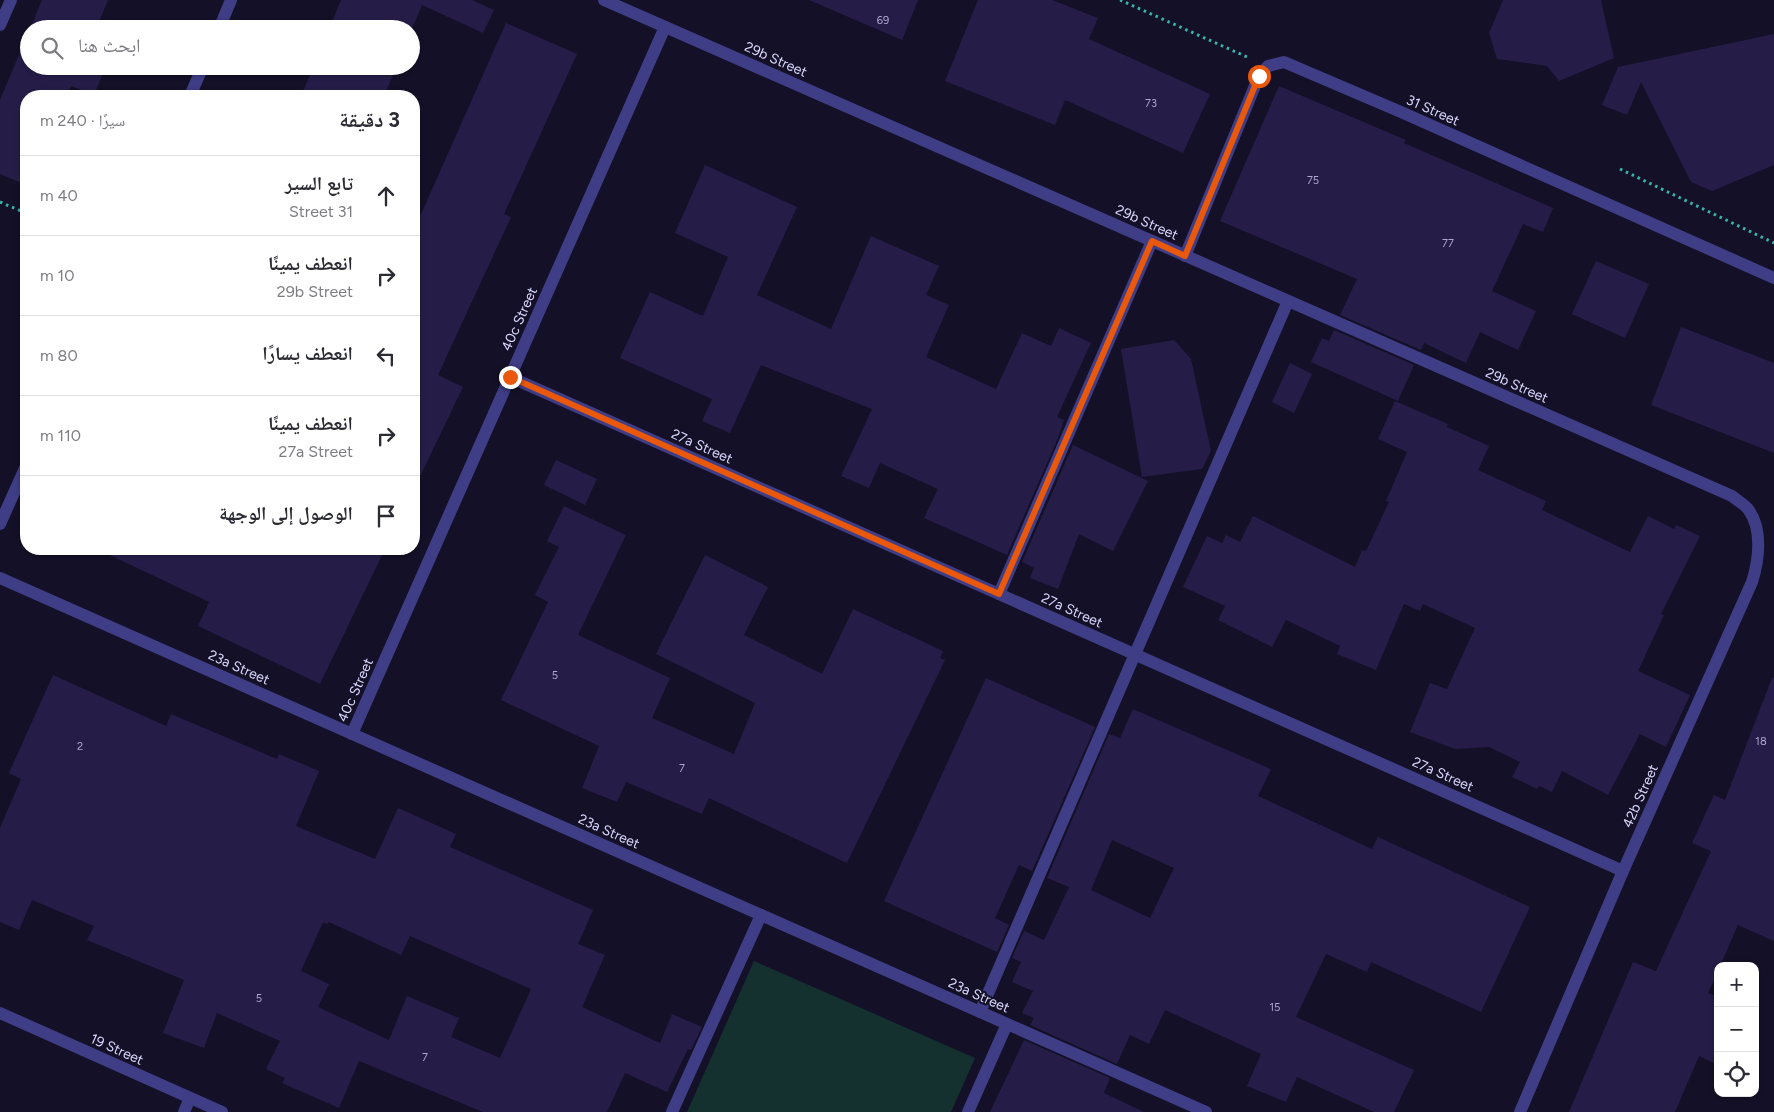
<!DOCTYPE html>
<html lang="ar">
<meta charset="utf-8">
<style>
body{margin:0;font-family:Figtree,"Noto Naskh Arabic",sans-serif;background:#f2f2f3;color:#2b2b33;direction:rtl}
.controls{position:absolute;right:15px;bottom:15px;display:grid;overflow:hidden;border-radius:10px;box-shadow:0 1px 4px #0004}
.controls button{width:45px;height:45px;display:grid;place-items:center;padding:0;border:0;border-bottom:1px solid #e1e1e2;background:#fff;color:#2b2b33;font:25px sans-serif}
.stop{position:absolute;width:15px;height:15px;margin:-11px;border:4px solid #ea580c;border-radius:50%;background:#fff}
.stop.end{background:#ea580c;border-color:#fff;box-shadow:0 1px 5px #0008}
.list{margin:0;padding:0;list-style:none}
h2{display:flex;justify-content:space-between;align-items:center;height:65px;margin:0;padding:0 20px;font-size:21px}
h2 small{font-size:16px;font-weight:400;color:#7c7c81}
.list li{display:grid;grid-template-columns:32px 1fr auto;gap:15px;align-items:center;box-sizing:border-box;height:80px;padding:0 20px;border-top:1px solid #e1e1e2}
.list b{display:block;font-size:19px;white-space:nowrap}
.list p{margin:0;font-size:16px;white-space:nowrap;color:#7c7c81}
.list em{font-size:16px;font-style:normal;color:#7c7c81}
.icon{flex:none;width:28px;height:28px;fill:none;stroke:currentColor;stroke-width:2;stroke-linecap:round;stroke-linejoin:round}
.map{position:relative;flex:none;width:1774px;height:1112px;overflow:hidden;direction:ltr}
.search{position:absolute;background:#fff;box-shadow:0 1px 4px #0004;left:20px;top:20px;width:400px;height:55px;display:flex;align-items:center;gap:12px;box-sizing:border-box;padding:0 18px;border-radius:28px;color:#7c7c81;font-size:19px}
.panel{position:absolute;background:#fff;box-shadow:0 1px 4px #0004;left:20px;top:90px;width:400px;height:465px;border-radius:20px;direction:rtl}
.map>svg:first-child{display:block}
.green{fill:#14312f}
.building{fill:#251d48;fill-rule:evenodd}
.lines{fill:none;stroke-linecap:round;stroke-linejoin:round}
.path{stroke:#34b6ab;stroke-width:3;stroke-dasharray:2.5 4;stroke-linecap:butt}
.minor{stroke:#3e3d85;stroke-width:12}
.route{stroke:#ea580c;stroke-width:6}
.labels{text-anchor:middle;stroke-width:4;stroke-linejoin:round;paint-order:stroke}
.number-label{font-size:11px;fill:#aea9d0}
.street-label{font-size:14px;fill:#dbd8fe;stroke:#141027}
</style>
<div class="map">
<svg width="1774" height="1112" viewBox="0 0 1774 1112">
<rect width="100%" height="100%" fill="#141027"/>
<polygon class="green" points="754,961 975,1058 951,1112 687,1112"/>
<g class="building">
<polygon points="42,0 108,0 96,29 30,29"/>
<polygon points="341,0 472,0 494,10 483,33 422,5 411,31 411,29 329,29"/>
<polygon points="809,0 918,0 902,40"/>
<polygon points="978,0 1052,0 1098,18 1089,39 1210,94 1183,153 1065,100 1055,125 945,81"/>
<polygon points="1503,0 1601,0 1614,58 1559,81 1547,66 1497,59 1489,33"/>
<polygon points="506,23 577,54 504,214 511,217 438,375 463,387 414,489 414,230"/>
<polygon points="29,31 29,66 106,66 94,95 71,86 67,96 26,96 26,185 0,174 0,100"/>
<polygon points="1774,34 1774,165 1712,191 1691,182 1641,82 1627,115 1602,105 1618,67"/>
<polygon points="314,66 397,66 384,96 301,96"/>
<polygon points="1279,86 1406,140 1404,143 1553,208 1543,232 1523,224 1492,291 1536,311 1518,350 1480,332 1466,363 1424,343 1421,350 1340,315 1357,279 1220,221"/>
<polygon points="705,165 797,207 757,295 831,329 871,236 939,266 926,295 949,305 926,357 996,389 1022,333 1051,346 1059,328 1091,343 1057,417 1064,420 1058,438 1007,555 924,518 938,489 880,463 869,488 841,476 872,409 761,365 730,433 702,421 712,399 620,358 650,292 703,316 728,257 675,233"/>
<polygon points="1596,261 1649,284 1625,338 1572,314"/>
<polygon points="1681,327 1774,363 1774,453 1651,405"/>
<polygon points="1334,330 1414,365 1398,401 1311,362 1322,338 1329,341"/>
<polygon points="1174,340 1191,359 1211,451 1202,469 1142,477 1121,349"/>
<polygon points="1290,363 1312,374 1294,413 1272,402"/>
<polygon points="1395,401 1448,424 1447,427 1489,446 1478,470 1546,501 1542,510 1630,552 1648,516 1674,529 1676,525 1700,536 1661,614 1664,615 1638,671 1690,695 1666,747 1640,734 1608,795 1562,771 1552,792 1539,786 1537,789 1512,777 1520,762 1489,747 1455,749 1410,732 1430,683 1447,689 1475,628 1423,604 1420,611 1404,604 1376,670 1337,654 1340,646 1286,620 1272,647 1218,620 1225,606 1183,587 1207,536 1222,543 1226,535 1240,542 1253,516 1355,567 1362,550 1366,551 1389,502 1386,501 1407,452 1378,439"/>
<polygon points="1073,445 1148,481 1113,551 1079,534 1058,589 1030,578 1034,568 1022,562"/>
<polygon points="556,460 597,479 585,505 544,485"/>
<polygon points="564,506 626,535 578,635 670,678 652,718 734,754 755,703 656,654 705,555 768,587 744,635 822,674 853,609 943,651 940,658 945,660 847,863 709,798 702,814 626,782 617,802 582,788 599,746 501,700 548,602 535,595 559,547 547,541"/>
<polygon points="97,549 385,549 320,684 198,626 209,602"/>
<path d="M53 675 166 726 171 714 277 759 279 754 319 771 296 826 375 859 398 808 456 834 450 847 593 910 578 944 605 955 582 1007 660 1043 672 1014 702 1027 691 1050 688 1049 667 1092 625 1073 607 1112H483L359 1061 339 1108 282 1083 285 1078 266 1069 280 1041 217 1013 204 1048 163 1033 184 980 87 940 94 926 32 900 19 930 0 922V828L21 779 9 773ZM323 922 327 924 329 922 401 955 410 936 531 989 500 1058 451 1037 459 1018 407 996 389 1040 318 1007 329 984 301 971Z"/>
<polygon points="986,678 1095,727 1032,871 1019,865 995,918 1009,925 997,952 884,901"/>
<polygon points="1772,678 1774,678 1774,941 1738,925 1720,966 1718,966 1718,971 1708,993 1718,997 1718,1065 1699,1056 1675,1112 1569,1112 1633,962 1656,971 1711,851 1692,843 1714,795 1725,800"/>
<path d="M1133 709 1271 769 1258 796 1372 849 1378 837 1530 907 1481 1012 1371 962 1367 972 1326 954 1296 1017 1414 1070 1394 1112H1374L1297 1077 1286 1102 1247 1086 1261 1054 1165 1010 1149 1044 1130 1035 1117 1064 1030 1025 1034 1018 1022 1013 1033 991 1012 982 1021 962 1012 958 1024 931 1044 940 1069 887 1047 878 1109 734 1120 738ZM1112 840 1174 868 1150 918 1091 890Z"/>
<polygon points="1024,1040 1110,1078 1104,1093 1144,1112 990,1112"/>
</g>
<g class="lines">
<g class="path">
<polyline points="1120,0 1247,57"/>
<polyline points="1620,169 1774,243"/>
<polyline points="0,202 26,213"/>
</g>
<g class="minor">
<path d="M604 0 1732 496C1737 500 1744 504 1748 509 1763 529 1759 560 1752 582L1623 871 1520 1112"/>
<polyline points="0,25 11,0"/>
<polyline points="219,29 231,0"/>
<polyline points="190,96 203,66"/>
<polyline points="1185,256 1259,76 1268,66 1284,62 1401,112 1774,278"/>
<polyline points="510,377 1623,871"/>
<polyline points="0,524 26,466"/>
<polyline points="0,578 1206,1112"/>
<polyline points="999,594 1152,241"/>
<polyline points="352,734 665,27"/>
<polyline points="980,1012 1288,301"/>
<polyline points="0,1013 222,1112"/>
<polyline points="184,1112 190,1098"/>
<polyline points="672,1112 761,915"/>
<polyline points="968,1112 1007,1024"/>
</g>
</g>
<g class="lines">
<polyline class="route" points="510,377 999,594 1152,241 1185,256 1259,76"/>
</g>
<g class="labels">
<g class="number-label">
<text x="883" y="24">69</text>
<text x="1151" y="107">73</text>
<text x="1313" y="184">75</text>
<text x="1448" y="247">77</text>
<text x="555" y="679">5</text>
<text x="1761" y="745">18</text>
<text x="80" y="750">2</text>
<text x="682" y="772">7</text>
<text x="259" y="1002">5</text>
<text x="1275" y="1011">15</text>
<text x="425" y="1061">7</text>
</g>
<g class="street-label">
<text transform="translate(776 59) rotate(24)" y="5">29b Street</text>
<text transform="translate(1433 110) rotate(24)" y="5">31 Street</text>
<text transform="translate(1147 222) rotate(24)" y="5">29b Street</text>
<text transform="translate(519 319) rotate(-66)" y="5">40c Street</text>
<text transform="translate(1517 385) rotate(24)" y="5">29b Street</text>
<text transform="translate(702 446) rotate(24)" y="5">27a Street</text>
<text transform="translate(1072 610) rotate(24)" y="5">27a Street</text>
<text transform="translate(239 667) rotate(24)" y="5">23a Street</text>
<text transform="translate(355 690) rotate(-66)" y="5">40c Street</text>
<text transform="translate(1443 774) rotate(24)" y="5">27a Street</text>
<text transform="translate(1640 796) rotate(-66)" y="5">42b Street</text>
<text transform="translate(609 831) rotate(24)" y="5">23a Street</text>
<text transform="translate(979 995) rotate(24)" y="5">23a Street</text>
<text transform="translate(117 1049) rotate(24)" y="5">19 Street</text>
</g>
</g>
</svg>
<div class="controls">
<button>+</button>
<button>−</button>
<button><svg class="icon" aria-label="locate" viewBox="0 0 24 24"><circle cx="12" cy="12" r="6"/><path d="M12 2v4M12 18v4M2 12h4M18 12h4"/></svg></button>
</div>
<div class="stop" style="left:1259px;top:76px"></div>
<div class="stop end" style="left:510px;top:377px"></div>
<div class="search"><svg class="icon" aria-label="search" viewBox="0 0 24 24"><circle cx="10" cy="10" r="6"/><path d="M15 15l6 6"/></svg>ابحث هنا</div>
<section class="panel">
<h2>3 دقيقة<small>سيرًا · 240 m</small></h2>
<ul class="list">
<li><svg class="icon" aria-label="ahead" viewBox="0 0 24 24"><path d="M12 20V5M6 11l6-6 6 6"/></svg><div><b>تابع السير</b><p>31 Street</p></div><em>40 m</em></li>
<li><svg class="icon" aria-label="right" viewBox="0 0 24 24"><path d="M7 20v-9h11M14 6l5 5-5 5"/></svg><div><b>انعطف يمينًا</b><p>29b Street</p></div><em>10 m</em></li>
<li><svg class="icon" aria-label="left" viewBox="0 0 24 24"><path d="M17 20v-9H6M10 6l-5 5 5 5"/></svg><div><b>انعطف يسارًا</b></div><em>80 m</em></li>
<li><svg class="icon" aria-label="right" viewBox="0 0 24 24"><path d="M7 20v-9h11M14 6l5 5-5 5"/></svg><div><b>انعطف يمينًا</b><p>27a Street</p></div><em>110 m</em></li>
<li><svg class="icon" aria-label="arrive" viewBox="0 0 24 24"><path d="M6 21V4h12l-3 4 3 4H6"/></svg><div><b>الوصول إلى الوجهة</b></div></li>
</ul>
</section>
</div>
